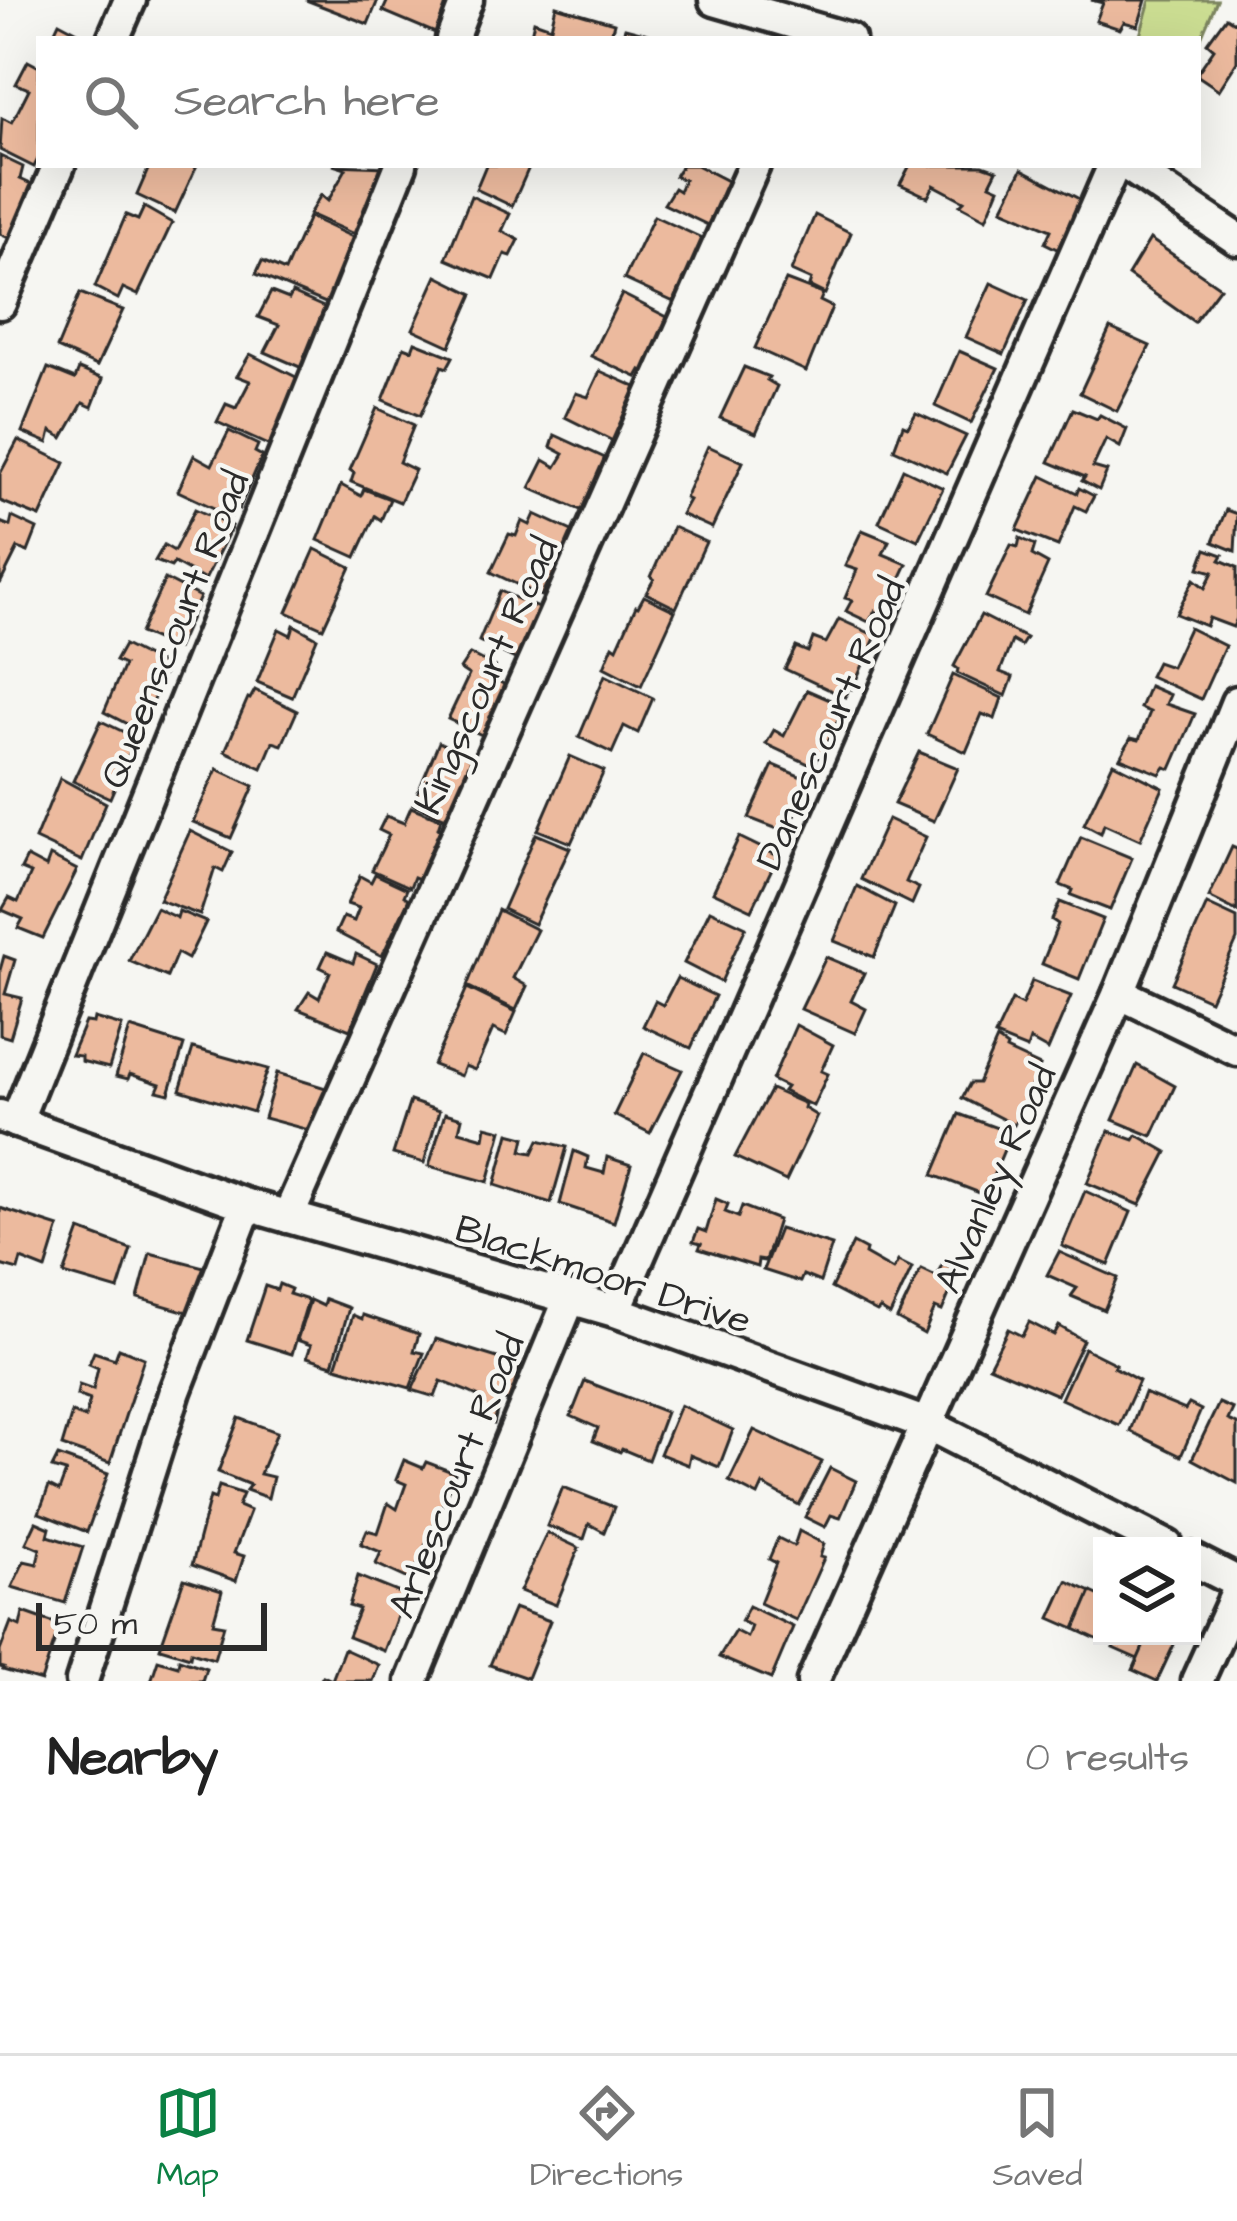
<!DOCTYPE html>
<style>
body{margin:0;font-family:"Architects Daughter",sans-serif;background:#f6f6f6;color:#222}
.controls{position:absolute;right:36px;bottom:36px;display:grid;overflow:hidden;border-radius:0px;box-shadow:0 12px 48px #0002}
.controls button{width:108px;height:108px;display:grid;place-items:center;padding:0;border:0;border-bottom:3px solid #e0e0e0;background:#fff;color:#222;font:60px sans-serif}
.scale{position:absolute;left:36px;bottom:30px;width:231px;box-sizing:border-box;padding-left:12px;border:6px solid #2b2b2b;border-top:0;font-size:33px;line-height:42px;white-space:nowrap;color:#2b2b2b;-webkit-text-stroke:9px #f6f6f2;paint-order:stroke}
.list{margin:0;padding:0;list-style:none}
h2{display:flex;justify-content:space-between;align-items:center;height:156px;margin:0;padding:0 48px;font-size:51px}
h2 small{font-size:39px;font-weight:400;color:#767676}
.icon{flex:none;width:66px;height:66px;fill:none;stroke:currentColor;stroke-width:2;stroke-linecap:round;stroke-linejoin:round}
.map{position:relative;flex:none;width:1237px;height:1681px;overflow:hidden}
.search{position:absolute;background:#fff;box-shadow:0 12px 48px #0002;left:36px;right:36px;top:36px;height:132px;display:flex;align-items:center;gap:30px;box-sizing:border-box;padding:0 42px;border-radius:0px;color:#767676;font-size:45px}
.sheet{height:372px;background:#fff}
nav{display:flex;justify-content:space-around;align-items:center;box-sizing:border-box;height:168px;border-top:3px solid #e0e0e0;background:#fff;font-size:33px;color:#767676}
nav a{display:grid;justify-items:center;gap:6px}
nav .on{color:#0b8043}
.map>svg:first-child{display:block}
.park{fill:#cbdd92;stroke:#7b845e;stroke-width:3}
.building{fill:#ecba9e;stroke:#2b2b2b;stroke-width:3}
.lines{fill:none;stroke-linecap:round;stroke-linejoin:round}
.street-casing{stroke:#2b2b2b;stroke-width:39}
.street{stroke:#f6f6f2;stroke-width:30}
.labels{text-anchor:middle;stroke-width:9;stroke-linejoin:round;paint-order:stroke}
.street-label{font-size:39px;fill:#2b2b2b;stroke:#f6f6f2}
</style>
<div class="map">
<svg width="1237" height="1681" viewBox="0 0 1237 1681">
<rect width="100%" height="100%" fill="#f6f6f2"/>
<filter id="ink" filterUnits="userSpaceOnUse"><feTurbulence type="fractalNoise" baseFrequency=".00833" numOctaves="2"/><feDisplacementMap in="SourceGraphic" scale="24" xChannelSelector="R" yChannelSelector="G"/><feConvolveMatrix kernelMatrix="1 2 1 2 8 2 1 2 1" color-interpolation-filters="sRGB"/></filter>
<g filter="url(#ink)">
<polygon class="park" points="1150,0 1217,0 1198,45 1198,39 1139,39"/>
<g class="building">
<polygon points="306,0 378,0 368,24"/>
<polygon points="388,0 462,0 447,38 383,11"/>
<polygon points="1091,0 1146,0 1138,26 1124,22 1120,29 1096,21 1103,3"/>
<polygon points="556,6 614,23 610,39 530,39 534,21 551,27"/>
<polygon points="1226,17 1237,24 1237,62 1219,90 1198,76 1198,72 1214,49 1207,43"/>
<polygon points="59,22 91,39 51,39"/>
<polygon points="625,28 667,39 621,39"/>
<polygon points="28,61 39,67 39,157 34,167 0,150 2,118 12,123 29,89 16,84"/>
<polygon points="0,156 23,167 20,179 33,185 11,239 0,234"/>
<polygon points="150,165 197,165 175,213 137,195"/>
<polygon points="333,165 387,167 363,238 309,214 321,195 328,201 346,169"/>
<polygon points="486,165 530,165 512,206 476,189"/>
<polygon points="682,165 696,165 729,182 710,226 664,204 674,188 679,191 684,180 675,176"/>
<polygon points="910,165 983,165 997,170 990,184 999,188 986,219 960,205 964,201 934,185 928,197 900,184"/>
<polygon points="1022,169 1083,201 1059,250 1045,243 1051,230 1002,209"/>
<polygon points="471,196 510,214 502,231 519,240 511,256 505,254 494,279 446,259"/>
<polygon points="144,207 172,223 138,295 123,288 118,299 95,287 126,215 138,220"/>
<polygon points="815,215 851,233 825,294 809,286 811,280 791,271"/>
<polygon points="654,216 706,240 676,303 624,279"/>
<polygon points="309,217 359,240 328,304 256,274 262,261 285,271"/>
<polygon points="1150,239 1220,287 1194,322 1128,275"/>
<polygon points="437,276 473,294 450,346 413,329"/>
<polygon points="786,280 823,294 820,301 832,307 806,371 755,348"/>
<polygon points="991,283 1028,300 1004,354 966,337"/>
<polygon points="271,292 289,299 292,293 328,309 302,368 265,352 279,325 258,317"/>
<polygon points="80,293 123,310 97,366 57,348"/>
<polygon points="622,294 669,318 645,373 641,370 637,377 591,356"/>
<polygon points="1110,328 1150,346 1117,411 1080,393"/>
<polygon points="415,342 453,357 447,368 442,366 420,416 383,400 404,347 412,350"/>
<polygon points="959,351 998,368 971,423 935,406"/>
<polygon points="250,354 300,379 270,446 217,422 226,404 236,408 250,381 237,376"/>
<polygon points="744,367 769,377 767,380 777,386 756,433 720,418"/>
<polygon points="48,368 75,379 79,369 103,379 92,407 83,403 63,438 51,431 48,443 22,432"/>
<polygon points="600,371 638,388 613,441 565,417 576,393 588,397"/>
<polygon points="377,408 414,425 399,462 415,470 400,502 351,482 354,473 350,470"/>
<polygon points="1073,409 1097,419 1100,415 1127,429 1120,447 1106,439 1093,467 1107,471 1099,490 1082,481 1085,477 1049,462"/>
<polygon points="916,413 966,436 947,473 894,449 903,425 908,427"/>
<polygon points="229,431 258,445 255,452 262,456 239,509 235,506 231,516 178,491 194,455 212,465"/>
<polygon points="555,435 607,459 583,511 530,488 544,460 556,467 564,454 551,447"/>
<polygon points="18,440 65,463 40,517 0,501 0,474"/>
<polygon points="708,446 743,462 712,528 681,514 689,500 685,498"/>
<polygon points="903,469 943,488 918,540 879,522"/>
<polygon points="1042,476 1077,493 1079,488 1094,496 1086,511 1075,506 1058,546 1017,530"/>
<polygon points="341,485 361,496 364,489 390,499 381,520 375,516 356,557 318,540"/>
<polygon points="195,509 232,526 205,580 174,563 171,567 155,561 164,545 174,551"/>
<polygon points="1226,510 1237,514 1235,551 1213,542"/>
<polygon points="535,514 576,533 552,585 547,583 541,596 491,572 509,534 516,536 522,521 530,525"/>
<polygon points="12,517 37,529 28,552 18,548 0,584 0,522 10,526"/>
<polygon points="673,527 706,542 676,608 646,593 654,579 651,577"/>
<polygon points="862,530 889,541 883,554 907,564 883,615 875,611 869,622 846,611 852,600 845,598 857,570 845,566"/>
<polygon points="1020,538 1035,545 1032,555 1048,564 1025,615 986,597 1011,545 1018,547"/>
<polygon points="315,549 351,567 323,628 287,612"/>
<polygon points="1206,549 1223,555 1220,560 1237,567 1237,618 1233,627 1209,618 1206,626 1176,614 1194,579 1205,588 1213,572 1199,568"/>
<polygon points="165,579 200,597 177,649 140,633"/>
<polygon points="500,591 540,609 517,660 479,641"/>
<polygon points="644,596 675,611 641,686 604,667 613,645 617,648 636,606 638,607"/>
<polygon points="981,615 1026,638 1021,646 1012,641 1000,672 1013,677 1006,696 957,673 958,669 954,666"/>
<polygon points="839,619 876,636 852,689 849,688 845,697 785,669 796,647 808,652 813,638 826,643"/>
<polygon points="294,625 317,638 292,697 257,682 279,629 291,635"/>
<polygon points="1189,628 1225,646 1201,699 1150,676 1157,662 1171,667"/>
<polygon points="124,645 167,667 145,719 139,716 133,727 104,712 124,665 115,661"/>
<polygon points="470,654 495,667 491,677 507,686 482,735 448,719 469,675 460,669"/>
<polygon points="605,675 653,698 638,733 624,726 612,753 579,737"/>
<polygon points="953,675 1002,698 995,719 982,714 966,752 927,734"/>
<polygon points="1149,686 1170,695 1166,704 1195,714 1171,769 1165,767 1160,774 1120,758 1131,738 1139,740 1150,712 1140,708"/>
<polygon points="255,690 297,711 282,745 273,742 262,768 225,751 248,698 250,699"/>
<polygon points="807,690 844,706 821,758 818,757 813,766 766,744 774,730 784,736"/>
<polygon points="101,721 136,738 110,798 73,781"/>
<polygon points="439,742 472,759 448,819 413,804"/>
<polygon points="919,752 958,768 934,821 894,804"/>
<polygon points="570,756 604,771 571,843 538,830"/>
<polygon points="1113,763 1163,788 1140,840 1104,824 1101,833 1084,824"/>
<polygon points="773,765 809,780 788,833 749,818"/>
<polygon points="217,769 254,786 231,838 193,822"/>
<polygon points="60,778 106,803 82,861 35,839"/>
<polygon points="411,807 441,819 438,828 440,830 419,879 414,877 410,887 372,870 389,835 379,830 386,816 404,823"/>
<polygon points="888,819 926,837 906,882 919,888 912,904 861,879"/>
<polygon points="190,831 232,852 223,872 215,868 200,915 159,900"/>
<polygon points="536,834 570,848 534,924 503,909"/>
<polygon points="739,837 778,856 752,910 713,892"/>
<polygon points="1081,837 1132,858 1110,910 1071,895 1073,890 1060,885"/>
<polygon points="1232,847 1237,849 1237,911 1209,897"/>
<polygon points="50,856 77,870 43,938 18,928 23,919 2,910 9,898 18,902 31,873 21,869 27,857 46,867"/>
<polygon points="375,874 407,889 404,896 409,899 382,956 336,932 343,917 354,921 359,908 347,904 360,876 371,882"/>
<polygon points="857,886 895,906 874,957 834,941"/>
<polygon points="1060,902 1103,919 1079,979 1042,964 1058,924 1052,920"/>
<polygon points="1207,904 1237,918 1237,940 1210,1000 1172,983"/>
<polygon points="156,908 177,918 179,911 206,922 188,959 177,953 167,977 129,961"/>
<polygon points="498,910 537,930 513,978 527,986 516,1010 467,986"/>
<polygon points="710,910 746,927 721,982 684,963"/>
<polygon points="327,952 353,963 356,954 377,964 350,1030 298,1009 309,992 319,998 330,972 320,967"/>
<polygon points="4,956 15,960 5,994 22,998 10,1038 0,1035 0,970"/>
<polygon points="826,957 864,973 851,1001 866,1009 855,1033 801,1009"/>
<polygon points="677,978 715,996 691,1048 643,1026 655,1001 663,1005"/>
<polygon points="1032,981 1071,996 1048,1050 1030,1040 1027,1049 995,1036 1012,1000 1022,1005"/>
<polygon points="467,988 516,1012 506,1035 493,1029 475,1070 465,1066 461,1076 433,1065"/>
<polygon points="94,1018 122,1026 109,1068 81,1061 81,1056 71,1055 85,1022 93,1023"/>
<polygon points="796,1025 833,1045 821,1071 828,1074 813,1106 783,1091 786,1087 772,1080"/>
<polygon points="130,1028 184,1045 169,1094 157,1091 160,1084 130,1074 128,1079 116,1076"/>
<polygon points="997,1040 1007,1047 1006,1050 1040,1066 1014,1125 962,1098 970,1083 978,1083"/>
<polygon points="193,1048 268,1069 253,1112 180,1090"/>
<polygon points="644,1053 682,1070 650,1133 614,1115"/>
<polygon points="1137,1065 1175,1086 1152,1136 1113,1120"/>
<polygon points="277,1073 329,1089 316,1132 264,1118"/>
<polygon points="771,1089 805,1104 804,1108 817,1116 786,1181 735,1157"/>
<polygon points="410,1101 439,1111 424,1163 393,1154"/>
<polygon points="445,1113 462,1118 459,1131 484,1138 486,1126 502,1130 488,1182 429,1166"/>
<polygon points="959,1114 1011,1133 985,1195 933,1175"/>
<polygon points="1109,1131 1134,1140 1137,1135 1167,1152 1140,1205 1087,1183"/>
<polygon points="509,1133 525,1137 522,1151 533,1153 539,1140 567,1147 551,1203 495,1185"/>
<polygon points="574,1151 588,1157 586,1168 604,1173 607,1157 631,1165 614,1222 560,1204"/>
<polygon points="1085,1191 1131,1212 1109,1265 1062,1246"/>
<polygon points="716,1199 728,1204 725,1212 738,1217 742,1206 778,1220 765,1261 758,1260 757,1267 699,1249 701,1244 693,1242 698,1229 706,1232"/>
<polygon points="0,1208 59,1227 46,1269 21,1259 18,1270 0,1265"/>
<polygon points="779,1229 832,1245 820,1282 803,1275 800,1282 763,1270"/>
<polygon points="80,1230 131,1249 118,1290 64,1274"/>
<polygon points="853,1243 866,1250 865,1254 893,1270 898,1261 912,1268 890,1315 880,1309 877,1312 831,1288"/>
<polygon points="1059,1252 1118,1278 1104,1310 1071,1296 1077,1288 1047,1275"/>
<polygon points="150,1253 204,1267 190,1313 138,1298"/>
<polygon points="943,1263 959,1271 942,1311 935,1308 924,1334 897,1319 921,1269 936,1276"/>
<polygon points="279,1284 291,1289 289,1294 308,1300 292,1354 247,1340 265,1286 277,1290"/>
<polygon points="325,1299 349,1308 333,1365 307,1357 311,1345 297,1340 310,1300 323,1306"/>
<polygon points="353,1315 362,1319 363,1315 419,1334 414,1351 424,1353 410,1388 336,1367"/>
<polygon points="1029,1322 1054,1335 1059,1326 1083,1340 1057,1395 989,1366 1008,1329 1022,1336"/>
<polygon points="436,1339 520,1365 510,1402 500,1398 494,1424 472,1416 479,1397 469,1392 441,1381 435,1397 412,1390"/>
<polygon points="119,1348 144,1358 110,1463 62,1446 72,1413 85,1418 90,1400 77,1395 79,1385 93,1390 98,1368 89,1364 94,1352 115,1359"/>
<polygon points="1084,1348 1116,1364 1114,1367 1139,1381 1119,1425 1061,1399"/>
<polygon points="585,1381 666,1412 648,1460 622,1449 620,1452 593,1441 598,1428 571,1416"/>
<polygon points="1144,1393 1185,1410 1189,1404 1201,1410 1181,1456 1130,1431"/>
<polygon points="1219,1403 1233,1409 1228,1420 1237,1424 1237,1483 1192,1459"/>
<polygon points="680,1405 733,1430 719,1467 690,1455 688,1465 660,1454"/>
<polygon points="239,1418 277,1432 260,1474 273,1477 268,1498 246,1490 250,1485 218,1472"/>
<polygon points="754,1430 822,1462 799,1505 763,1485 758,1496 729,1481"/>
<polygon points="58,1456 108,1474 87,1532 39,1513 49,1486 59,1491 66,1472 52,1468"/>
<polygon points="404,1460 423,1468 426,1462 455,1473 411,1580 376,1564 381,1552 361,1544 367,1530 378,1533 388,1503 397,1509 406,1484 396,1480"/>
<polygon points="830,1468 856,1481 840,1518 831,1515 825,1527 805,1517"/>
<polygon points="219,1486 243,1494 238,1506 250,1511 234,1553 244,1556 236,1581 192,1565 210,1497 215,1499"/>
<polygon points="563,1487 614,1507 604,1532 589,1524 584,1539 547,1526"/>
<polygon points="36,1522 50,1528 48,1536 83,1547 65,1603 12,1587 24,1561 37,1564 40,1549 26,1543"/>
<polygon points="799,1531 824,1544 820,1557 824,1558 796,1620 760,1603 776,1563 769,1559 778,1538 794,1546"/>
<polygon points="547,1533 579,1548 556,1605 520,1591"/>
<polygon points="358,1576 405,1595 384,1651 348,1637 359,1609 349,1606"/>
<polygon points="184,1579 222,1591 213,1623 224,1625 214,1659 191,1652 190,1657 160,1648"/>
<polygon points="1067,1581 1091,1592 1075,1629 1050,1618"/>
<polygon points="1091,1592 1102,1597 1102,1634 1099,1640 1075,1629"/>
<polygon points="749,1606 793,1627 771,1679 719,1657 735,1631 747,1637 751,1626 741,1621"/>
<polygon points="514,1608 550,1621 527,1678 490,1665"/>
<polygon points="23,1612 60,1625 41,1681 3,1670 4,1668 0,1667 0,1651 11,1622 20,1626"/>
<polygon points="1118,1636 1148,1636 1138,1659 1113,1648"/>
<polygon points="1148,1636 1178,1636 1157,1681 1133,1670"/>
<polygon points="344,1649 379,1665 373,1681 320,1681 323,1676 332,1680"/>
<polygon points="179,1659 206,1668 202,1681 151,1681 158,1660 178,1666"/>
</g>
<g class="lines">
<defs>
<g id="street">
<polyline points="715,0 849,39"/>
<polyline points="113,39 130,0"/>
<polyline points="452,39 467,0"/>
<polyline points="1127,165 1237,239"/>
<polyline points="0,303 59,165"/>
<polyline points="1119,993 1237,1050"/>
<polyline points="0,1116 247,1205 615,1311 927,1424 1167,1546"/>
<polyline points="16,1122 401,165"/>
<polyline points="288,1217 754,165"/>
<polyline points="615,1311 1114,165"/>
<polyline points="1192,1559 1237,1582"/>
<polyline points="82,1681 175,1391 247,1205"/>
<polyline points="412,1681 570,1298"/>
<polyline points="813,1681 1119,993 1237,702"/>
<polyline points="1197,1681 1237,1593"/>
</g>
</defs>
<use href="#street" class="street-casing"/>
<use href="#street" class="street"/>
</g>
</g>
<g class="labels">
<g class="street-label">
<text transform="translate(173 629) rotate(-68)" y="14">Queenscourt Road</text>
<text transform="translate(485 675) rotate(-66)" y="14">Kingscourt Road</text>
<text transform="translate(829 723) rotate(-66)" y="14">Danescourt Road</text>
<text transform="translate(994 1178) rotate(-66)" y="14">Alvanley Road</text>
<text transform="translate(604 1273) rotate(18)" y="14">Blackmoor Drive</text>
<text transform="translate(455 1475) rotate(-68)" y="14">Arlescourt Road</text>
</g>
</g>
</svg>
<div class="controls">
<button><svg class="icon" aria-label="layers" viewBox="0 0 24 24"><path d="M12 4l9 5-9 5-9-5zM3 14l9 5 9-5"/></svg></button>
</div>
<div class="scale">50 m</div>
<div class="search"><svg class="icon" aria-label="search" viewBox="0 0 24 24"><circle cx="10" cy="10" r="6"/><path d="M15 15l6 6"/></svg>Search here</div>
</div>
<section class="sheet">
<h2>Nearby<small>0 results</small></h2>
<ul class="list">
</ul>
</section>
<nav>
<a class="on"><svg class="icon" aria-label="map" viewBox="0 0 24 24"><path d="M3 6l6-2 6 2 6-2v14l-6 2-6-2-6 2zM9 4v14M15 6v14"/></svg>Map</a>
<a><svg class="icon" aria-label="directions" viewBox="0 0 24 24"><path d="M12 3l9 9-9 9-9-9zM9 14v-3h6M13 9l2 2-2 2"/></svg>Directions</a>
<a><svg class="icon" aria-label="saved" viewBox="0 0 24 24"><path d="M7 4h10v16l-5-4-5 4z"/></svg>Saved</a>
</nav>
